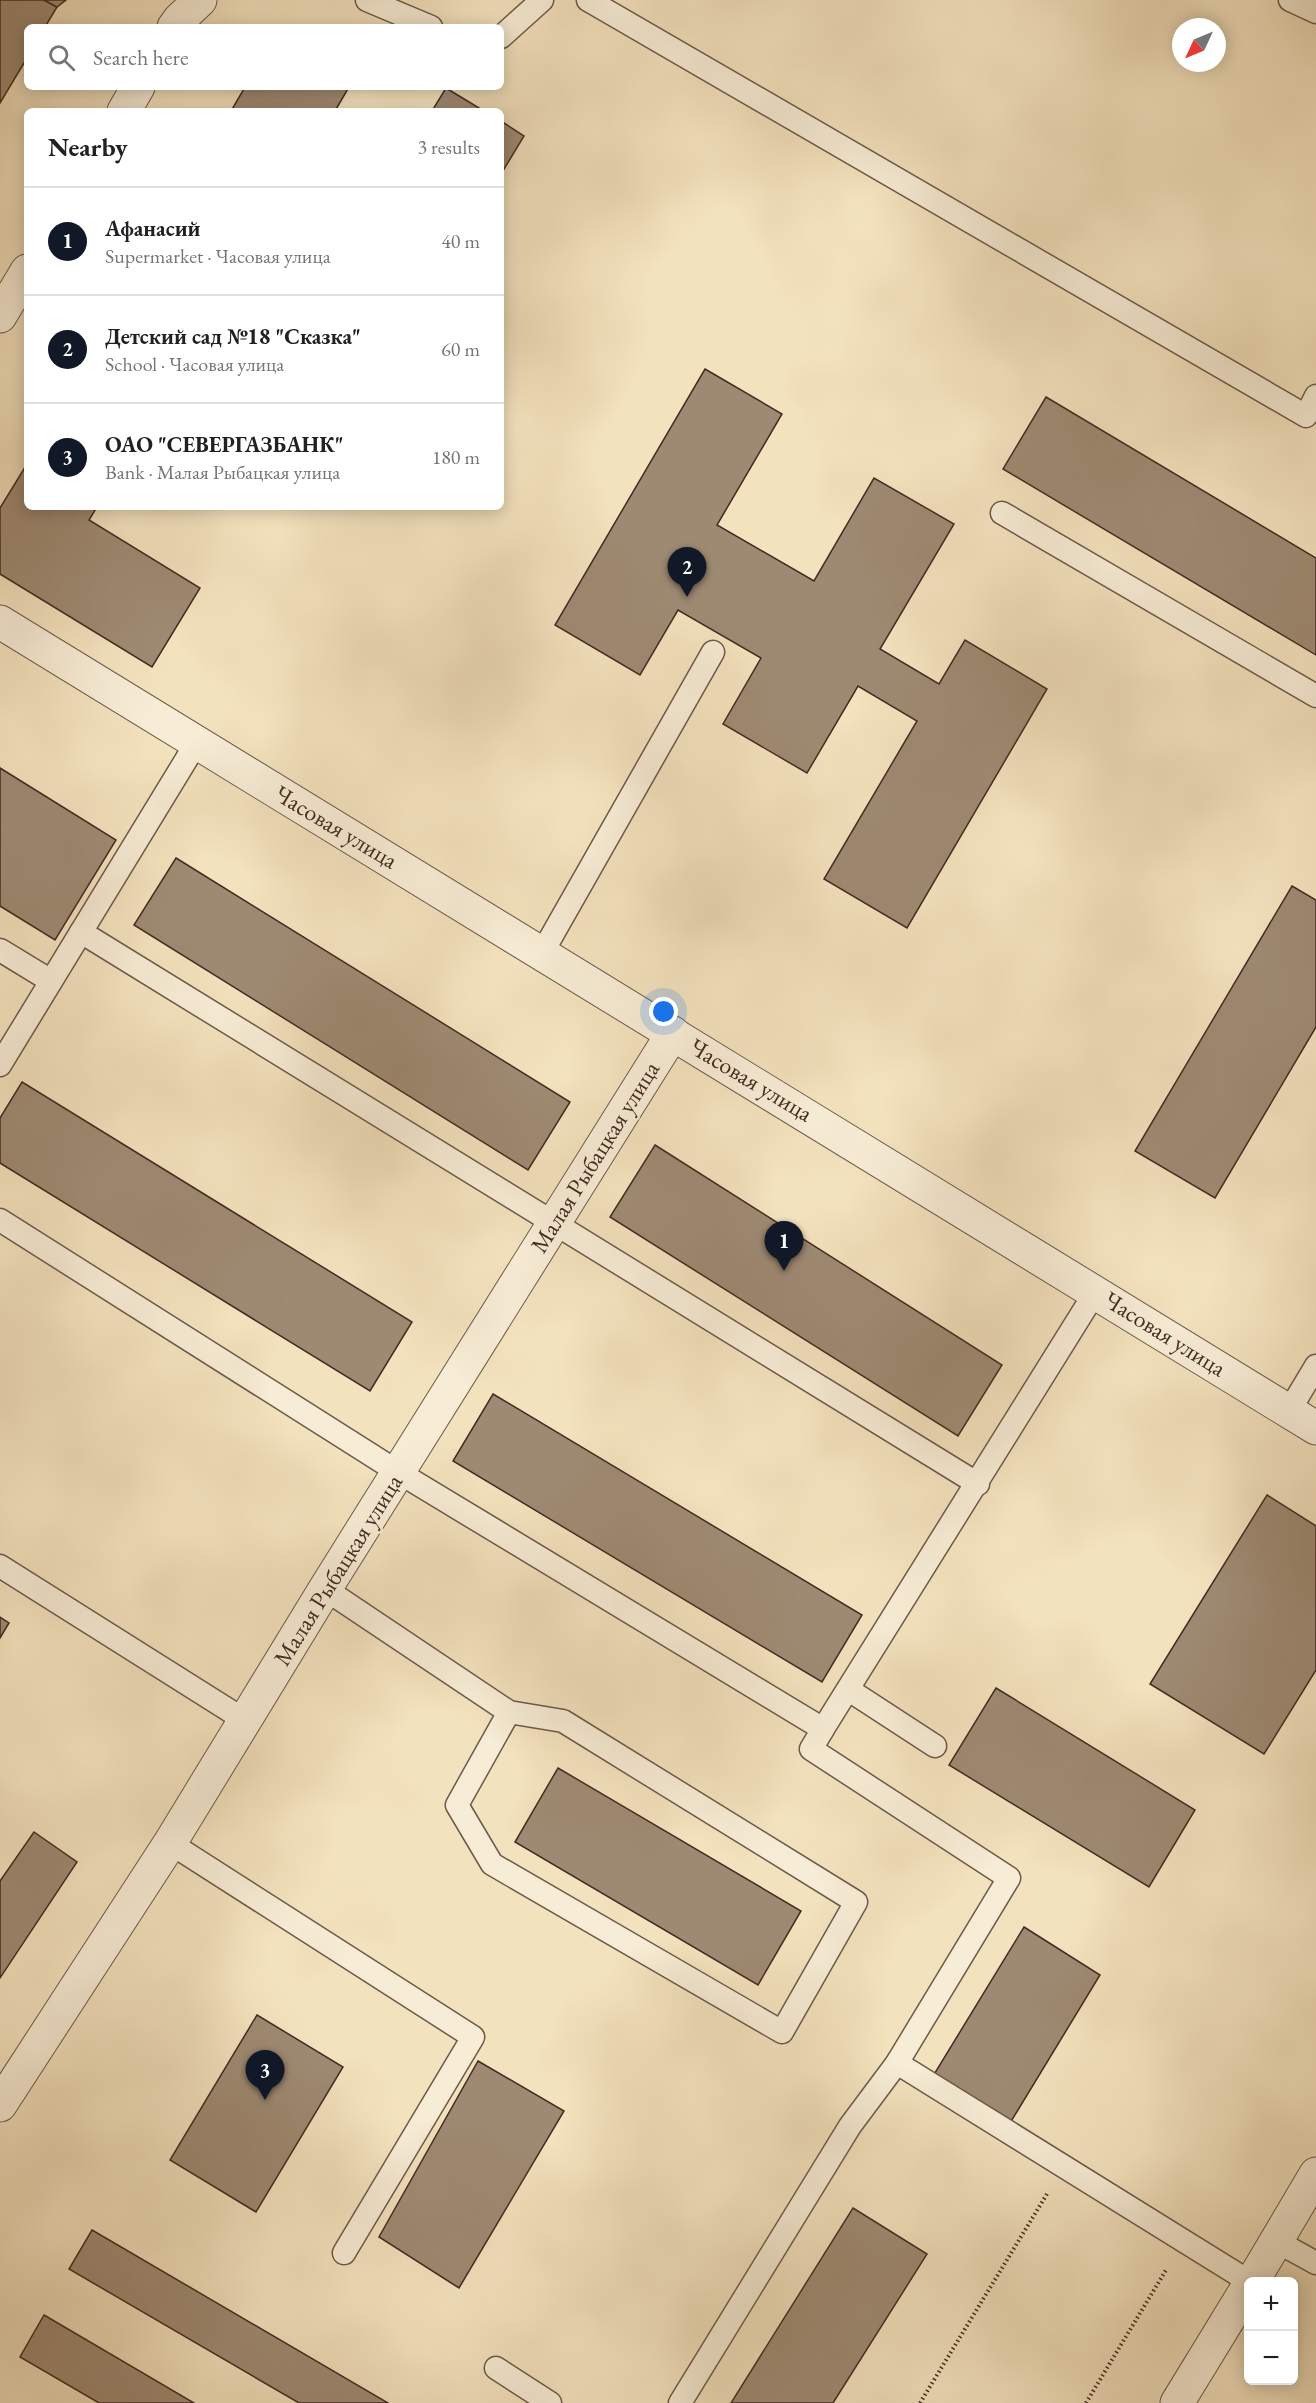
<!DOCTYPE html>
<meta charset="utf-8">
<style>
body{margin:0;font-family:"EB Garamond",serif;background:#f6f6f6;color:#202124}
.controls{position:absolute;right:18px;bottom:18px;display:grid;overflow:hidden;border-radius:9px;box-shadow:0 3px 15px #0003}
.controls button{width:54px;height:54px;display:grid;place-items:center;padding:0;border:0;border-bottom:2px solid #e0e0e0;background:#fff;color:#202124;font:30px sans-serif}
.compass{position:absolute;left:1172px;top:18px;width:54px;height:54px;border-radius:50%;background:#fff;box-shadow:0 3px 15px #0003;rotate:226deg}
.you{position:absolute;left:664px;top:1012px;width:21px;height:21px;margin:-15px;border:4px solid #fff;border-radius:50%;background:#1a73e8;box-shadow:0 0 0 9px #1a73e833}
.badge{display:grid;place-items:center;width:39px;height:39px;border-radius:50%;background:#111827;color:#fff;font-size:20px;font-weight:700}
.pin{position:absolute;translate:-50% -50px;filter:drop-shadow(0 2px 3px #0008)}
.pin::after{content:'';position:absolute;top:32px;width:21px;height:18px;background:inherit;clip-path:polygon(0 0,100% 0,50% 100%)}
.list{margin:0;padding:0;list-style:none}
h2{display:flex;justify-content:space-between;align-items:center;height:78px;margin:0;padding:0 24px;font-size:26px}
h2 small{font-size:20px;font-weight:400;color:#757577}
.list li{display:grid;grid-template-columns:39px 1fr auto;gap:18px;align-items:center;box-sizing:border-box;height:108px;padding:0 24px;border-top:2px solid #e0e0e0}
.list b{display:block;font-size:22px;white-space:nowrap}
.list p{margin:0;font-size:20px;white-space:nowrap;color:#757577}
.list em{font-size:20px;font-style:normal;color:#757577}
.icon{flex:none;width:33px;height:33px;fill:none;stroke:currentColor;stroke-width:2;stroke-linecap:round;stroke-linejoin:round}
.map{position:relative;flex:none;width:1316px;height:2403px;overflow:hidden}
.search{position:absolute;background:#fff;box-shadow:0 3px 15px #0003;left:24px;top:24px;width:480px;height:66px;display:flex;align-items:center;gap:15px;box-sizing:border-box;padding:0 21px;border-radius:9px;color:#757577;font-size:22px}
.panel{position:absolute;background:#fff;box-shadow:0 3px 15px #0003;left:24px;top:108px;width:480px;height:402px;border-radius:9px}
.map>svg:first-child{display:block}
.building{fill:#9e8a73;stroke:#422b21;stroke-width:1.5}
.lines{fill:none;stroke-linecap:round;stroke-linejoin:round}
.lane-casing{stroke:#6e5948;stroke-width:25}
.street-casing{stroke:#6e5948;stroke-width:35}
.path{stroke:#422b21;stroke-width:4;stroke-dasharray:1.5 3;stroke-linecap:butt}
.lane{stroke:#f7ecd5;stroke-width:22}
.street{stroke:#f7ecd5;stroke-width:33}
.labels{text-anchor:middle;stroke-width:5;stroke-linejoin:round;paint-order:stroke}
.street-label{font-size:24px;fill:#422b21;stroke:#f7ecd5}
</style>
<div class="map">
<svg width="1316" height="2403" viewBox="0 0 1316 2403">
<rect width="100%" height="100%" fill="#f3e2be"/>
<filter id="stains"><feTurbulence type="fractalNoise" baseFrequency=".00333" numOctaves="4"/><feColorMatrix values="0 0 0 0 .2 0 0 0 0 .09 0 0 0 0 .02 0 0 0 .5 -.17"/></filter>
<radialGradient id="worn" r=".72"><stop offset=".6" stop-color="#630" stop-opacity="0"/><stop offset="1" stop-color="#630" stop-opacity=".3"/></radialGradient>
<g class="building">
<polygon points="0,0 44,0 57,7 45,27 27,27 27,58 0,103"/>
<polygon points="44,0 66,0 57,7"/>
<polygon points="245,87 349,87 335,111 231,111"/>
<polygon points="446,88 484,111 432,111"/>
<polygon points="501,121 524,136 501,174"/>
<polygon points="705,369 782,414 717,525 814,581 874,478 954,524 880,649 939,684 965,640 1047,689 907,928 824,879 917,721 858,686 807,773 723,724 761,658 678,610 640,675 555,625"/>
<polygon points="1046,397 1316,558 1316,655 1003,469"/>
<polygon points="27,464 27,507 97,507 89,520 200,588 152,667 0,574 0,508"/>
<polygon points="0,768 116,840 55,940 0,906"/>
<polygon points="176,858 570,1102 528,1170 134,925"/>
<polygon points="1292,886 1316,900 1316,1027 1215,1198 1135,1151"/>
<polygon points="22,1082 412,1322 370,1391 0,1163 0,1118"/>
<polygon points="655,1145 1002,1365 958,1436 610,1217"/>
<polygon points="493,1394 862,1615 822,1682 453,1461"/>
<polygon points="1267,1495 1316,1526 1316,1670 1264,1754 1150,1684"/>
<polygon points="0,1617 9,1623 0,1638"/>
<polygon points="996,1688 1195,1810 1149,1887 949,1765"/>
<polygon points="558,1768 801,1911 758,1985 515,1842"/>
<polygon points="34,1832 77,1862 0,1978 0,1881"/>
<polygon points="1024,1927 1100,1975 1007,2128 930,2081"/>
<polygon points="257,2015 343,2067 256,2212 170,2160"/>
<polygon points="478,2061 564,2111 459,2288 379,2237"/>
<polygon points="853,2208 927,2254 833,2403 731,2403"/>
<polygon points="92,2230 388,2403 299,2403 69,2269"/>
<polygon points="44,2315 194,2403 99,2403 20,2357"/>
</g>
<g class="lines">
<defs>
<g id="lane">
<polyline points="367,0 431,27"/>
<polyline points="588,0 1306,416 1316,396"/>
<polyline points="1290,0 1316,12"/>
<polyline points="501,37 542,0"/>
<polyline points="1002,513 1316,696"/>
<polyline points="81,932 978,1484"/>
<polyline points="0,950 51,981"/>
<polyline points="542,953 713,652"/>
<polyline points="0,1065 197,742"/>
<polyline points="0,1220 398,1472 823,1729 1096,1291"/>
<polyline points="1289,1411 1316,1366"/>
<polyline points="0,1566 246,1721"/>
<polyline points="325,1589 509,1712 457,1805 492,1864 782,2032 856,1902 563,1721 509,1712"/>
<polyline points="849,1690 935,1746"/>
<polyline points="170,1843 473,2037 344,2253"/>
<polyline points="897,2063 1250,2282"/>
<polyline points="1276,2241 1316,2263"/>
<polyline points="496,2368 550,2403"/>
<polyline points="680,2403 850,2126 897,2063 1009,1878 811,1749 823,1729"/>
</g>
<g id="street">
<polyline points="174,27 179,20 200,0"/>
<polyline points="124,111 138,87"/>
<polyline points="0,316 27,271"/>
<polyline points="0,622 1316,1428"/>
<polyline points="0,2105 170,1843 325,1589 673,1033"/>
<polyline points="1252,2282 1316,2174"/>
<polyline points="1177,2403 1248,2287"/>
</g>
</defs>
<use href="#lane" class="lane-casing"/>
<use href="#street" class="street-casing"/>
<g class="path">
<polyline points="920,2403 1047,2194"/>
<polyline points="1086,2403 1166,2270"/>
</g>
<use href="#lane" class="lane"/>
<use href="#street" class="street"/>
</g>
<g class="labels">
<g class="street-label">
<text transform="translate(336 827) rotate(31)" y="8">Часовая улица</text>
<text transform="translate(751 1080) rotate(31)" y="8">Часовая улица</text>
<text transform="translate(595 1157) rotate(-58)" y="8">Малая Рыбацкая улица</text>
<text transform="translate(1165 1334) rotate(32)" y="8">Часовая улица</text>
<text transform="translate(338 1570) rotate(-58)" y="8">Малая Рыбацкая улица</text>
</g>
</g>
<rect width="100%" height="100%" filter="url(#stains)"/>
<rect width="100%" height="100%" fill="url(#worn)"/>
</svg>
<div class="controls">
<button>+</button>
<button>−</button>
</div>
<svg class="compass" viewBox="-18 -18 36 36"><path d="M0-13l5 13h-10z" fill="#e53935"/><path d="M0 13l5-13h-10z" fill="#757577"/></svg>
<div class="you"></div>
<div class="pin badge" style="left:784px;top:1271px">1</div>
<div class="pin badge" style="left:687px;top:597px">2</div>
<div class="pin badge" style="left:265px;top:2100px">3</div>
<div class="search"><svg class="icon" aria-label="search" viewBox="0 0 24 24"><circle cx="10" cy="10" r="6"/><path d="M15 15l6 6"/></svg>Search here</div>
<section class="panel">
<h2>Nearby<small>3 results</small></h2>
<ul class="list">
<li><span class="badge">1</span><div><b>Афанасий</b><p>Supermarket · Часовая улица</p></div><em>40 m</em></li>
<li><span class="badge">2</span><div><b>Детский сад №18 &quot;Сказка&quot;</b><p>School · Часовая улица</p></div><em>60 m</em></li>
<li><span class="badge">3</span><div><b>ОАО &quot;СЕВЕРГАЗБАНК&quot;</b><p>Bank · Малая Рыбацкая улица</p></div><em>180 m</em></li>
</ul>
</section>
</div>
